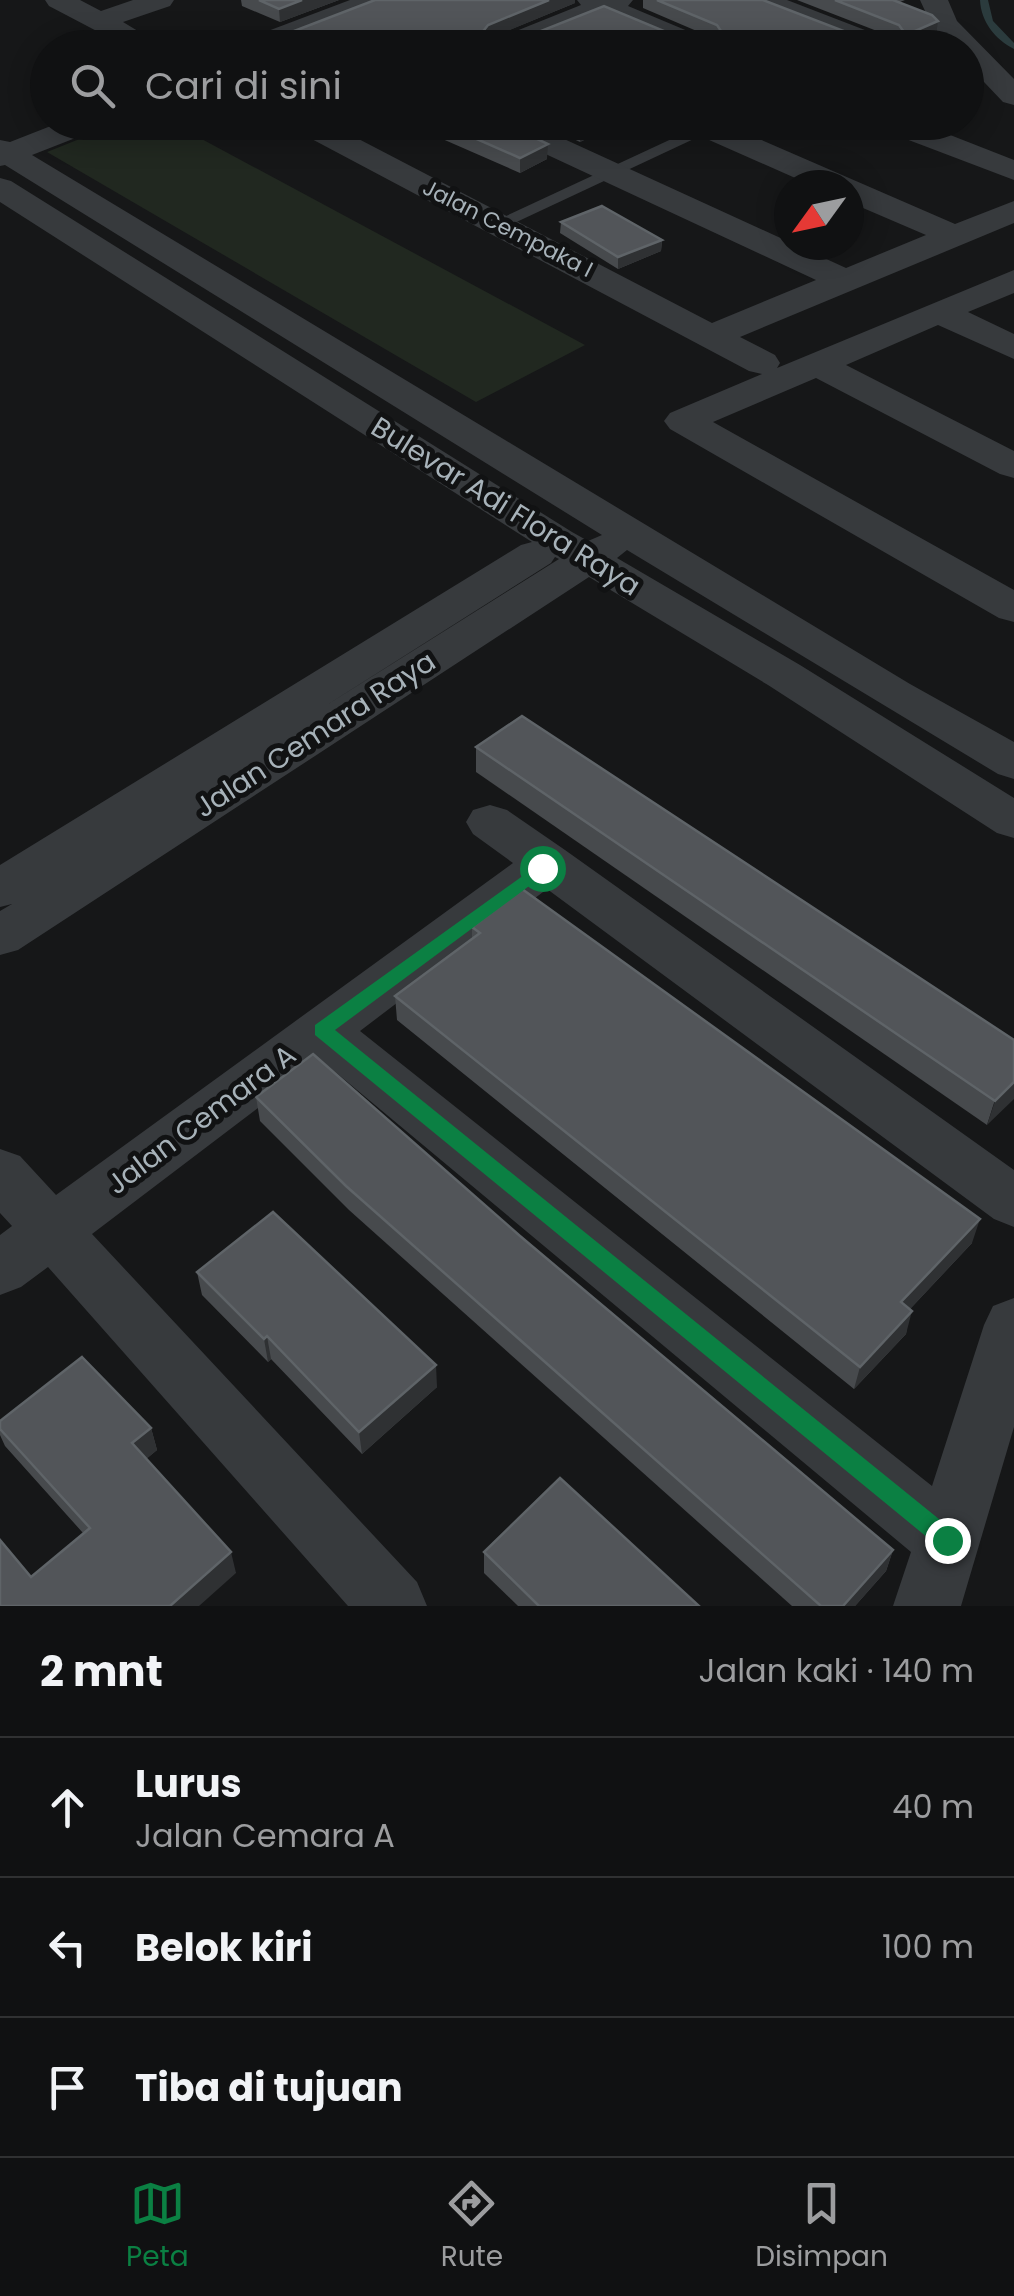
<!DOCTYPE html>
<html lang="id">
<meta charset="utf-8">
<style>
body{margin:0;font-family:Poppins,sans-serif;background:#191a1b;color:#f1f3f6}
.compass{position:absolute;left:774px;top:170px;width:90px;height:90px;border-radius:50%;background:#101112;box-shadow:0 5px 25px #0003;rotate:237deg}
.stop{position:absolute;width:30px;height:30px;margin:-22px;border:8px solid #0b8043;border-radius:50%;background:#fff}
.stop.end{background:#0b8043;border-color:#fff;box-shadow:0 2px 10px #0008}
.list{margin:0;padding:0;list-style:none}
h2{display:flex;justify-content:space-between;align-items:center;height:130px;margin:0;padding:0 40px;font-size:42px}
h2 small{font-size:32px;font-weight:400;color:#9c9d9f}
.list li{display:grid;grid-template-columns:65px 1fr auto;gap:30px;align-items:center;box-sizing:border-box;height:140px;padding:0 40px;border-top:2px solid #303132}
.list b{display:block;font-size:38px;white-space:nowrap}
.list p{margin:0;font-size:32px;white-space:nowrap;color:#9c9d9f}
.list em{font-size:32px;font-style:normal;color:#9c9d9f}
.icon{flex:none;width:55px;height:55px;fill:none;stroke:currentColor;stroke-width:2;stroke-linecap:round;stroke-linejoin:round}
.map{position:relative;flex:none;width:1014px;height:1606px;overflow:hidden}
.search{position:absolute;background:#101112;box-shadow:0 5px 25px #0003;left:30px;right:30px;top:30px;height:110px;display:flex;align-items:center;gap:25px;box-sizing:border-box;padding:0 35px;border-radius:55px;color:#9c9d9f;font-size:38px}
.sheet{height:550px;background:#101112}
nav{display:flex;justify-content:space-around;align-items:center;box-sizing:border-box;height:140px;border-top:2px solid #303132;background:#101112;font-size:28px;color:#9c9d9f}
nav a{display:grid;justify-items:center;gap:5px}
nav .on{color:#0b8043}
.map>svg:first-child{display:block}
.green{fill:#212820}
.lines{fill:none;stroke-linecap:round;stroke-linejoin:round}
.stream{fill:#2b3b3d;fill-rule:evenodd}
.lane{fill:#373a3d;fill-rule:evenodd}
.street{fill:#373a3d;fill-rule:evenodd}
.wall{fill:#474a4d}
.shaded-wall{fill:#2f3133}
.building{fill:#525559;stroke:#5f6468;stroke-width:2.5}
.route{fill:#0b8043}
.labels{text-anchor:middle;stroke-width:10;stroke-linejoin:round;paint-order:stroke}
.far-street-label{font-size:22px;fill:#a7b2b9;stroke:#111213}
.street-label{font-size:28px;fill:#a7b2b9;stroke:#111213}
</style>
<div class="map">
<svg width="1014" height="1606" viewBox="0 0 1014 1606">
<rect width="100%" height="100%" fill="#161718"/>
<polygon class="green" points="122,122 172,123 585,345 476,402 47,152"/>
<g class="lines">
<path class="stream" d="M980 0H988L993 21 1014 43V49C995 39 981 22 980 0Z"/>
<polygon class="lane" points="708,122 730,122 506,227 491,223"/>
<g class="street">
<polygon points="45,0 80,0 101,11 133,0 174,0 170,6 123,22 166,48 129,48 49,6"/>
<polygon points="350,0 389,0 385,6 276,48 235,48 239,42"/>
<polygon points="577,0 633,0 628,6 714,42 718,48 679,48 604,16 525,48 485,48 489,42 581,5"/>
<polygon points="748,0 787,0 896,42 900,48 859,48 752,6"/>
<polygon points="920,0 948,0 957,21 1014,79 1014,105 1003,102 966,63 966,48 952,48 931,24"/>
<path d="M61 122H105L101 128 32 155 910 684 1014 742V779L998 774 627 550 617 558 800 665 1014 798V838L997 833 768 685 589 577 18 950 0 955V911L12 904 0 907V865L521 545 532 542 0 202V178L11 181 572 532 588 541 602 535 5 165 0 166V140L10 142ZM555 557 559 559 322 708 551 563Z"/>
<polygon points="287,122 326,122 712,323 816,280 490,128 486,122 527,122 846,268 926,235 849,202 849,185 811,185 682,128 678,122 720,122 955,224 1014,201 1014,223 740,337 775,355 780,363 777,368 1014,270 1014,293 968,312 1014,334 1014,359 938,325 846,365 1014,451 1014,478 1000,474 816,378 713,422 1014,590 1014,622 999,618 670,429 664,421 670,413 762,374 749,371 291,128"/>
<polygon points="873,122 917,122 1014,160 1014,180 877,128"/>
<polygon points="490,805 507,810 565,850 1014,1170 1014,1227 994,1219 547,889 360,1031 932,1486 984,1325 993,1306 1014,1298 1014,1427 961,1606 893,1606 911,1552 321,1060 92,1234 417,1582 427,1606 348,1606 48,1267 21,1287 0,1295 0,1235 12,1226 0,1213 0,1149 20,1156 56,1195 513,863 473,834 466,822 473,810"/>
</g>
</g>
<g class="wall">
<polygon points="241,0 339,0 280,22 242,6"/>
<polygon points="643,0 763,0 859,37 895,38 797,0 905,0 900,2 936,35 906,48 903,48 898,40 897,45 903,48 290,48 289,33 575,3 490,38 713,38 643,8"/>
<polygon points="412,122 501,122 547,159 520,173 431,134"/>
<polygon points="537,122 620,122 580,142"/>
<polygon points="561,222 662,240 661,251 618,269 560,233"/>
<polygon points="476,747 1014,1040 987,1125 476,772"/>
<polygon points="472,927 972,1243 910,1309 906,1334 854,1389 397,1020 395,996 472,939"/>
<polygon points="256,1097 520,1236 893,1550 886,1571 855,1606 792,1606 349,1210 260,1121"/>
<polygon points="197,1272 437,1387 362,1454 271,1359 268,1362 202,1295"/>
<polygon points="0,1421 151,1428 157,1450 146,1459 236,1573 83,1533 5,1446 0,1435"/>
<polygon points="484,1552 699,1606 518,1606 484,1573"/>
</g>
<g class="shaded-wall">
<polygon points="302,0 339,0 280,22 279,9"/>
<polygon points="549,0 575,0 575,3 488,39 481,34 488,25"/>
<polygon points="938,21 936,35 904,48 906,35"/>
<polygon points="591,122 620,122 580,142 580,127"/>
<polygon points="548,144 547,159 520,173 520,158"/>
<polygon points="662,240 661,251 618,269 618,257"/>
<polygon points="1014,1082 1014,1099 987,1125 995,1101"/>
<polygon points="980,1219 972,1243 895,1325 901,1302"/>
<polygon points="912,1311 906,1334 854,1389 860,1367"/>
<polygon points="267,1336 271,1359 268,1362 264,1339"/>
<polygon points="436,1365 437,1387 362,1454 359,1432"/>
<polygon points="151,1428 157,1450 139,1465 132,1443"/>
<polygon points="893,1550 886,1571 855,1606 843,1606"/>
<polygon points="231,1552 236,1573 199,1606 170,1606"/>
</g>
<g class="building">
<polygon points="259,0 302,0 279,9"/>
<polygon points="375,0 549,0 488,25 481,34 485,38 526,37 604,6 678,37 719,38 723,34 717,25 657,0 763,0 859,37 898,38 888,42 903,48 317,48 289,33"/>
<polygon points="835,0 893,0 932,15 938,21 906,35 899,25"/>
<polygon points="438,122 501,122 548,144 520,158"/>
<polygon points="569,122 591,122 580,127"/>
<polygon points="602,206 662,240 618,257 561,222"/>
<polygon points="522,716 1014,1040 1014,1082 995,1101 476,747"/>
<polygon points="522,889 980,1219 901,1302 912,1311 860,1367 395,996 480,933 472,927"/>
<polygon points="313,1054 520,1236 893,1550 843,1606 821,1606 346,1186 256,1097"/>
<polygon points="273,1212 436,1365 359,1432 267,1336 264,1339 197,1272"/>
<polygon points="82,1357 151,1428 132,1443 231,1552 170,1606 0,1606 0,1540 31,1577 90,1528 0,1429 0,1421"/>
<polygon points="560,1478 699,1606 539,1606 484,1552"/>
</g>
<polygon class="route" points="542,862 550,868 548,872 335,1030 955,1532 958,1540 955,1547 947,1551 939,1547 315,1035 315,1025"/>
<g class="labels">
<g class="far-street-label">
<text transform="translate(508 228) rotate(27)" y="8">Jalan Cempaka I</text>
</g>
<g class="street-label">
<text transform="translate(506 506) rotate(32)" y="10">Bulevar Adi Flora Raya</text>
<text transform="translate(315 734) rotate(-33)" y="10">Jalan Cemara Raya</text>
<text transform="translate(201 1119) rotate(-37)" y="10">Jalan Cemara A</text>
</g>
</g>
</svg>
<svg class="compass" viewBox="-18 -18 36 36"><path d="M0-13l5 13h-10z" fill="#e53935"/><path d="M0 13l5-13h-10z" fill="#9c9d9f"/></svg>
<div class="stop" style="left:542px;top:868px"></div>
<div class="stop end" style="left:947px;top:1540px"></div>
<div class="search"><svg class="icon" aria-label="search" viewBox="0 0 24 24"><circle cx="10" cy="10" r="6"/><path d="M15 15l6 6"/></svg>Cari di sini</div>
</div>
<section class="sheet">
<h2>2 mnt<small>Jalan kaki · 140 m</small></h2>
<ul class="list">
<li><svg class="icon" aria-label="ahead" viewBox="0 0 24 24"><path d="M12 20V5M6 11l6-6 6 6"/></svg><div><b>Lurus</b><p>Jalan Cemara A</p></div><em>40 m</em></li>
<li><svg class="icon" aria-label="left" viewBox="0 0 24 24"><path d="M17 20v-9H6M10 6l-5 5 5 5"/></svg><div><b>Belok kiri</b></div><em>100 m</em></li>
<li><svg class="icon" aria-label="arrive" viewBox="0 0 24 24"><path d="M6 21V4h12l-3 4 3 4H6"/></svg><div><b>Tiba di tujuan</b></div></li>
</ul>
</section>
<nav>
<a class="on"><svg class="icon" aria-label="map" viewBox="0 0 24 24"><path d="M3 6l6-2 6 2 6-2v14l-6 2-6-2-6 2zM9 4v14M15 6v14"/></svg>Peta</a>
<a><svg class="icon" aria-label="directions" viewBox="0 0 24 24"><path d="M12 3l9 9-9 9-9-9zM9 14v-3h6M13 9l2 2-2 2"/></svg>Rute</a>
<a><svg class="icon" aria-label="saved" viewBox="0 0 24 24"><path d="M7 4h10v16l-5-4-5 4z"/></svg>Disimpan</a>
</nav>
